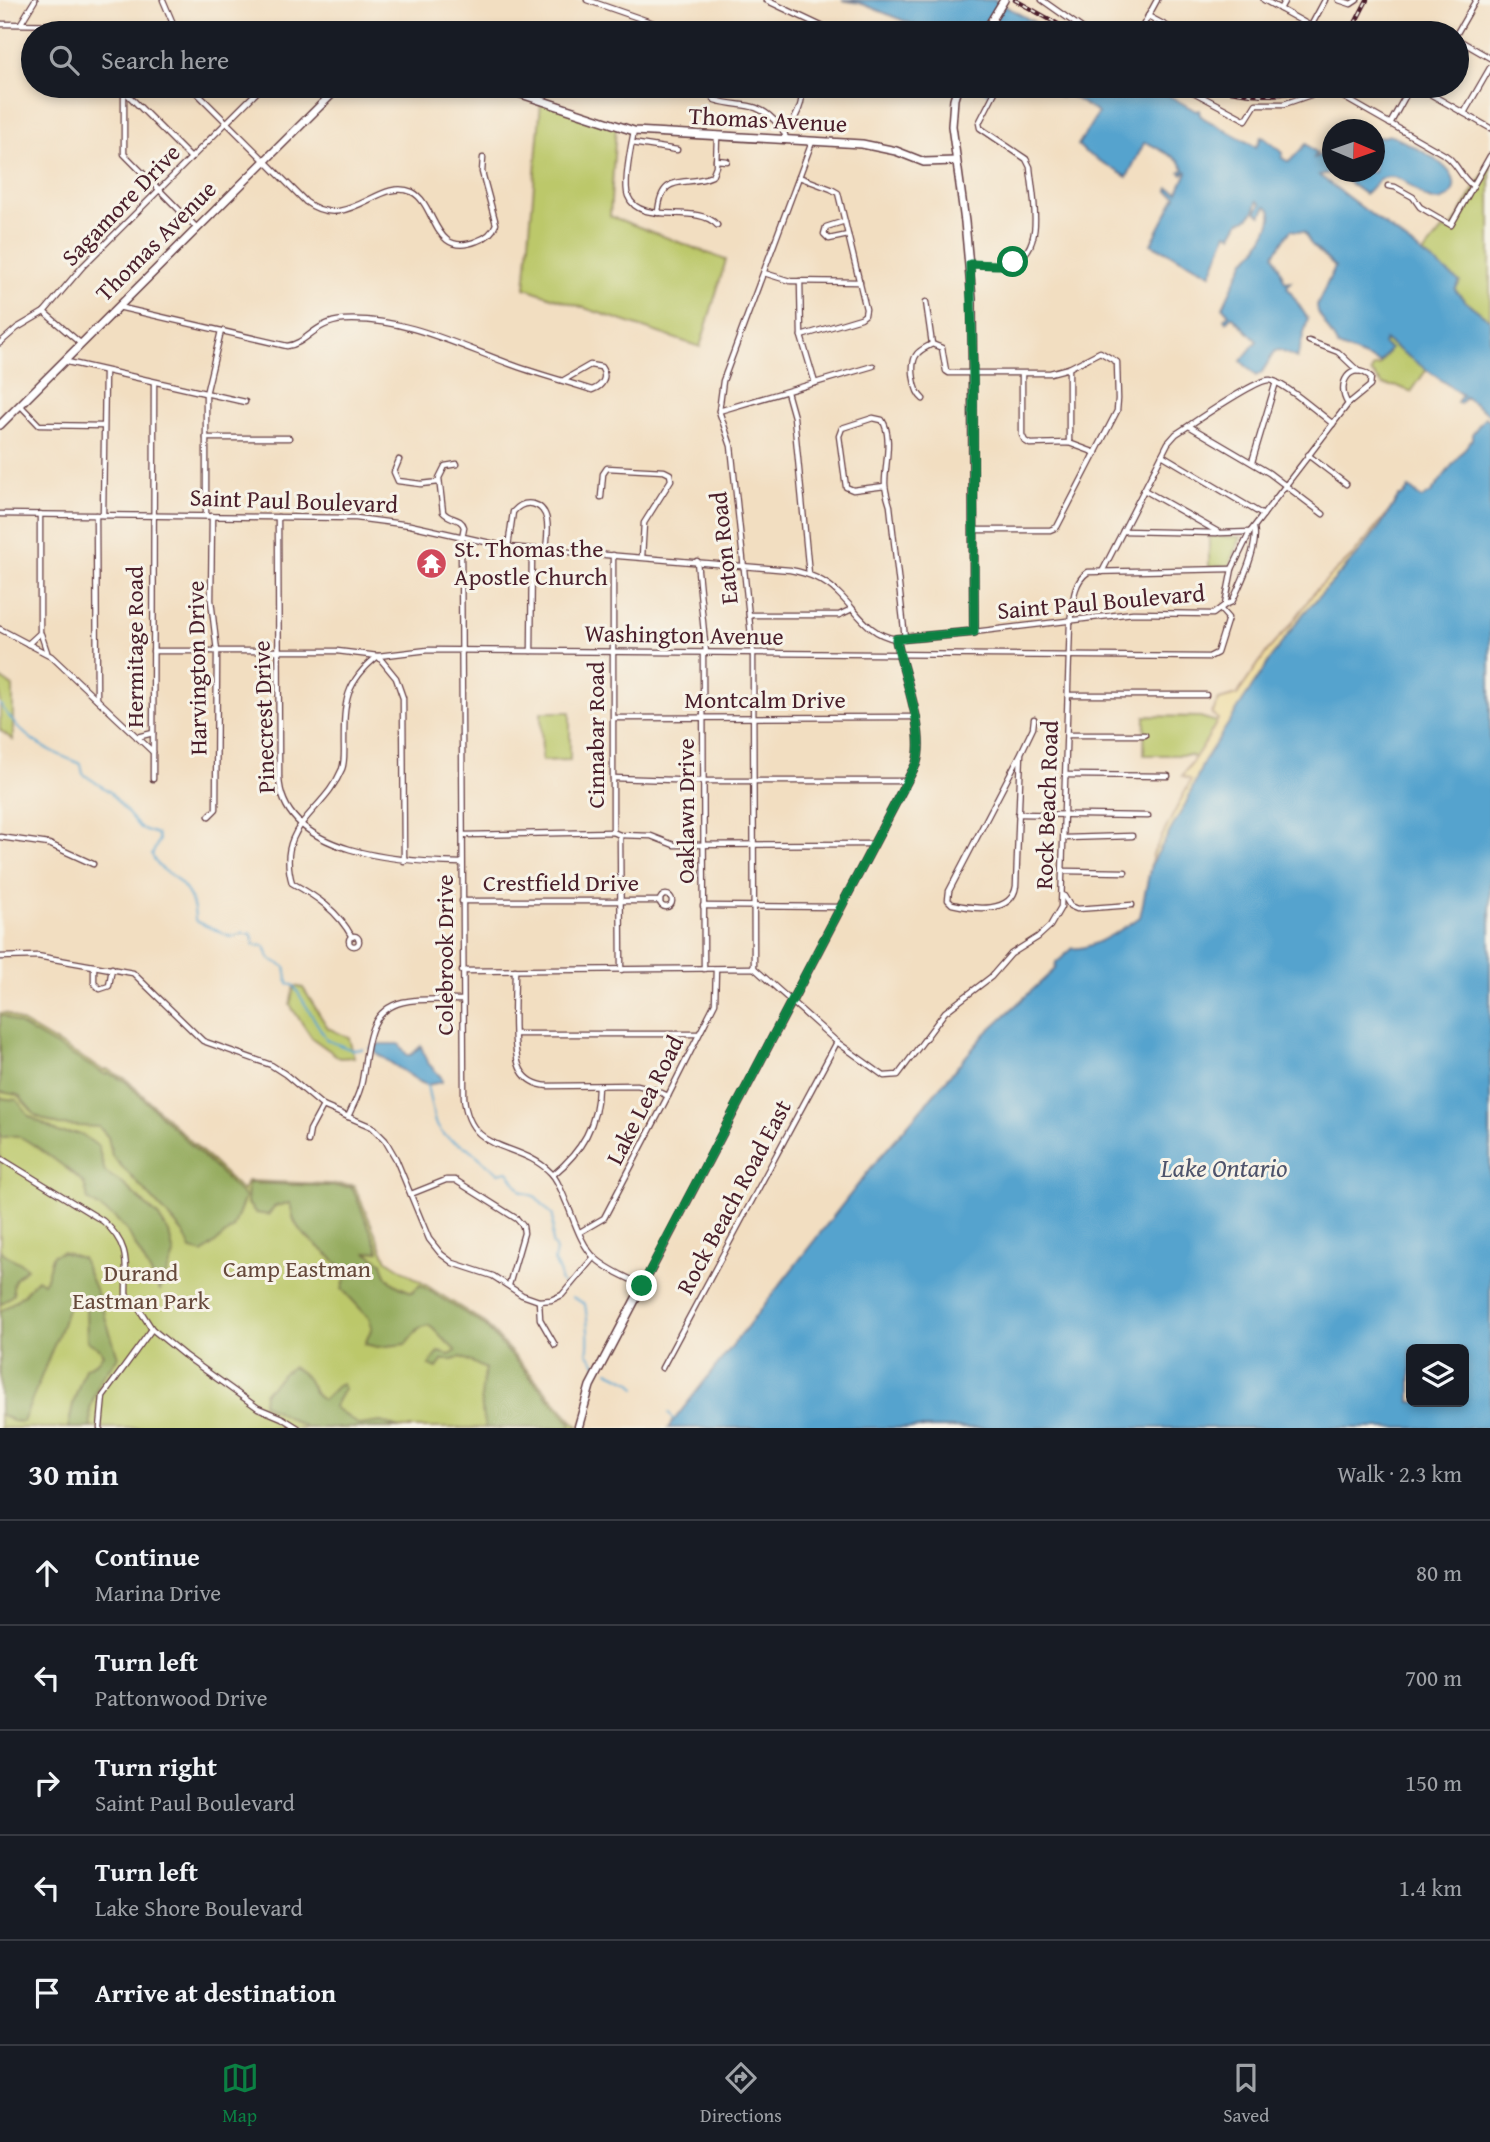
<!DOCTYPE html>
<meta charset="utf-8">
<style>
body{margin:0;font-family:"Gentium Book Plus",serif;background:#242831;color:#f1f3f6}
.controls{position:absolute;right:21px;bottom:21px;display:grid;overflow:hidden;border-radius:10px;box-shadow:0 4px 10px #0003}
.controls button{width:63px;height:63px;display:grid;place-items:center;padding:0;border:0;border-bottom:2px solid #363941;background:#171b24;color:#f1f3f6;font:35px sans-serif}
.compass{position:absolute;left:1322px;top:119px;width:63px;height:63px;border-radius:50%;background:#171b24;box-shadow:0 4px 10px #0003;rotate:92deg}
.stop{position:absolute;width:21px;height:21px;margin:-16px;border:5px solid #0b8043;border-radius:50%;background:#fff}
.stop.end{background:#0b8043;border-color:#fff;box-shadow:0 2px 7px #0008}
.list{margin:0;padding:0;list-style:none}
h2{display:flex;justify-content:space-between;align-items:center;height:91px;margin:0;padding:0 28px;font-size:30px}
h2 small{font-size:23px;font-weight:400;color:#9ea1a6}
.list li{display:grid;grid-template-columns:46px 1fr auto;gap:21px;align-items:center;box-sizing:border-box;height:105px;padding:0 28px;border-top:2px solid #363941}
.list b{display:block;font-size:26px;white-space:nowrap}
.list p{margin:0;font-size:23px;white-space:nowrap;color:#9ea1a6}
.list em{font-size:23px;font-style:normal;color:#9ea1a6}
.icon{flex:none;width:38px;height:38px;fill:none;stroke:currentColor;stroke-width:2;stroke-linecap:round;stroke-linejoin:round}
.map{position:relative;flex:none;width:1490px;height:1428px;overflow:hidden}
.search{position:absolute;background:#171b24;box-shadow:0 4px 10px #0003;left:21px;right:21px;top:21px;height:77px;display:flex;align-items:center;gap:18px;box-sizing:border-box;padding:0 24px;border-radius:38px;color:#9ea1a6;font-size:26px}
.sheet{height:616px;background:#171b24}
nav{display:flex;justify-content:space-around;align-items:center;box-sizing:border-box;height:98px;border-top:2px solid #363941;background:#171b24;font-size:19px;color:#9ea1a6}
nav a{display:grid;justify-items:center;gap:4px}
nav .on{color:#0b8043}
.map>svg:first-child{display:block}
.green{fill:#bcc86a;stroke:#83744a;stroke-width:2}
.forest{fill:#95ac5e;stroke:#706644;stroke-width:2}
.sand{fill:#eeda9e;stroke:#9c7c64;stroke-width:2}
.water{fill:#54a3ce;stroke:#4f617c;stroke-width:2;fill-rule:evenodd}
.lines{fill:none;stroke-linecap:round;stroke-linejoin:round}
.stream{stroke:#54a3ce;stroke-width:2}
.minor-casing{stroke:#633c42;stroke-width:7}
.major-casing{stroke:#633c42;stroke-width:10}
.minor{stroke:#fff;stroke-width:4.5}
.major{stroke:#fff;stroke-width:7}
.rail-casing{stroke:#4a1f2b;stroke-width:4.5}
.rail{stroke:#f7f3e8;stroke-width:2;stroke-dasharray:5;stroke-linecap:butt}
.route{stroke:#0b8043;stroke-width:9}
.labels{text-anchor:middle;stroke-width:6;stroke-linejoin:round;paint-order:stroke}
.street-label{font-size:24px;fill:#4a1f2b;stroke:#f7f3e8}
.poi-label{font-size:24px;fill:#4a1f2b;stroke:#f7f3e8;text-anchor:start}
.park-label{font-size:24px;fill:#66493b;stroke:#f7f3e8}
.water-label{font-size:26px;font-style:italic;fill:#4e546c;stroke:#f7f3e8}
</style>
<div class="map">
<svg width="1490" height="1428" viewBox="0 0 1490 1428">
<rect width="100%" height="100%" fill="#f7f3e8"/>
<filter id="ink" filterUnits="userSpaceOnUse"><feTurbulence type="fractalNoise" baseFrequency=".0143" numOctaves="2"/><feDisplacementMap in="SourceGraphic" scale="14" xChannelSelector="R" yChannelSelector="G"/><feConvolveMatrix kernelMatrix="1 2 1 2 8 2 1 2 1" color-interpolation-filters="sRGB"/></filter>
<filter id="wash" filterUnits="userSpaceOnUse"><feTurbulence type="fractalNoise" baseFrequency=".00686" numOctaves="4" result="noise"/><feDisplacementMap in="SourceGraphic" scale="28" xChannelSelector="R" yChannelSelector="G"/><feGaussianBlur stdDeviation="1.57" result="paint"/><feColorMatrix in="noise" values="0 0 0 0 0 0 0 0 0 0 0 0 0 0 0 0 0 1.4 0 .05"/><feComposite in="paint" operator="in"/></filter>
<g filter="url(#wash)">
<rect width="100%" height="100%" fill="#f2dec1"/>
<g class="green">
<polygon points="541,102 616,126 610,216 726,260 700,347 525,288"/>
<polygon points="1490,163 1490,320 1465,301 1455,290 1460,282 1423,254 1443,229 1450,231"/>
<polygon points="1385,340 1427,369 1411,392 1400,387 1383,385 1371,372 1374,366 1379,366 1389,350 1382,344"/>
<polygon points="1209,536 1241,537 1229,566 1209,567"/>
<polygon points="0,678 13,687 13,740 0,730"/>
<polygon points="541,712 570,712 570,760 542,761"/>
<polygon points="1145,716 1200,717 1227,725 1204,761 1190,755 1144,755"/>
<polygon points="294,986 303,988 328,1028 349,1038 354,1057 340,1058 312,1038 290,1005"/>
<polygon points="0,1013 6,1013 105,1071 107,1069 126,1079 243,1191 247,1181 354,1185 387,1260 485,1323 579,1428 0,1428"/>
</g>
<g class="forest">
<polygon points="0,1016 5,1016 106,1075 108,1073 125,1081 245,1197 233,1228 203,1253 191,1250 184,1234 172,1220 112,1156 108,1137 99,1127 58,1125 36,1116 18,1095 0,1092"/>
<path d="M0 1098 17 1100 29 1116 60 1133H79L98 1146 105 1172 122 1183 158 1216 169 1233 174 1255 160 1290 128 1232 115 1218 88 1200C87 1195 86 1189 84 1184 80 1177 25 1137 17 1136 12 1135 5 1137 0 1138Z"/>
<path d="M248 1183 352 1187 379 1251 367 1253 382 1262C385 1281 395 1286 412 1292L420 1285 484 1325 571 1423 570 1428H485C481 1407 479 1390 486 1369L461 1357 453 1360H443L437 1368 429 1365 438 1352 450 1355 456 1351 429 1325 419 1328 406 1344 377 1347 365 1344 372 1327 369 1318 342 1289 346 1276C335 1253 303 1242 294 1220 292 1215 291 1208 290 1203L275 1206 268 1215 256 1213 247 1203Z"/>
<path d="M0 1250C9 1259 20 1261 27 1268 18 1276 10 1281 14 1294L0 1305Z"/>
<path d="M62 1252 82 1258 99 1298 118 1357 100 1380 90 1409 91 1428H68L73 1404 85 1368 97 1362 103 1354 100 1349 87 1341 86 1309 81 1302H76L67 1309 62 1325 23 1422 13 1421 0 1414V1312L23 1295 37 1279 43 1283C50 1274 48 1265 53 1255Z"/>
<path d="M292 1367C315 1378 307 1391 323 1400L337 1386 342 1384 344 1389 334 1407 359 1425 381 1422 399 1428H307L263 1404 264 1393C274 1384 280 1374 292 1367Z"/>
</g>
<path class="sand" d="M1409 488 1145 896 1153 854 1191 780 1182 776C1196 757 1208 740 1218 719L1212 714 1219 700 1237 695 1268 650 1290 626 1315 591 1353 555 1392 508 1399 496H1403Z"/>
<g class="water">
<polygon points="842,0 994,0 1054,33 934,33 860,3"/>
<path d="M1052 86H1152L1196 111 1199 110 1200 115 1205 119 1256 147 1261 137 1264 138 1283 153 1282 158 1289 162 1306 144 1317 153 1314 158C1322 156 1325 149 1332 148V172H1374L1375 138 1391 135C1409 145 1458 165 1454 187 1453 195 1447 199 1439 201 1417 202 1405 168 1381 179 1374 183 1371 190 1365 194L1334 172 1319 175 1460 282 1455 290 1465 301 1490 320V415L1465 397 1460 404 1457 402 1462 395 1385 340 1383 344 1390 349 1380 363 1338 346 1318 312 1317 305 1335 267 1311 244 1304 232 1291 230 1274 254 1285 282 1291 281 1287 287 1308 319 1297 358 1279 350 1275 351 1262 372 1256 376 1241 361 1257 341 1232 316 1226 322 1224 319 1229 314 1223 307 1245 260C1254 256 1273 225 1271 214 1271 209 1269 208 1266 206L1261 215 1256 212 1261 204 1257 201C1257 208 1249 221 1240 221L1232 235 1227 233 1211 274 1151 244 1176 196 1168 191 1169 188 1178 192 1187 172 1186 171 1182 174 1180 172 1184 169 1179 160 1150 144 1144 143 1127 177 1085 152 1078 145 1098 113 1064 92 1061 97 1059 96 1061 91Z"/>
<path d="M1485 417 1490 420V1428H668L875 1163 986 1033 1055 969 1056 963 1073 948C1090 951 1127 926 1140 917L1151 865 1186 803 1204 761 1271 658 1304 613 1358 554 1381 525 1399 496H1403L1409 488 1422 498 1431 493 1472 439V434ZM1411 1349H1464V1402H1411Z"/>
<polygon points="378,1044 399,1044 407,1055 411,1055 421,1046 427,1062 441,1077 442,1082 427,1085 420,1082 375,1052"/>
</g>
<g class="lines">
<g class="stream">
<polyline points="974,86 991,94"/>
<path d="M0 704C23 739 43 749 81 764L83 774 110 792 140 828 157 834 159 840 152 855C157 869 166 870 176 879 188 890 195 904 195 920L198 922 231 937 244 933 251 934 254 945 265 946 269 958 285 967 288 983 294 986 327 1040 352 1050 363 1049"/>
<polyline points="369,1048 375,1048"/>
<polyline points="427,1085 435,1123 443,1134 451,1140 468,1148 498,1173 508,1171 521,1191 536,1197 553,1216 552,1243 556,1250 554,1261 560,1274 560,1280 565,1287"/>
<path d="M572 1297 585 1304C587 1316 590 1342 587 1353L597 1365"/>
<polyline points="608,1371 631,1382 636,1388"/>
<polyline points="669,1413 674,1420"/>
</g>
</g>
</g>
<g filter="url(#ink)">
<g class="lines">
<defs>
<g id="minor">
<polyline points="163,0 177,33"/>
<polyline points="587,0 682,33"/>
<polyline points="766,0 836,33"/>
<polyline points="1042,0 1089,33"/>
<polyline points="1264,0 1323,33"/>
<polyline points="1339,0 1351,4 1357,0"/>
<polyline points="1280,9 1285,0"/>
<polyline points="1148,16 1180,33"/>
<polyline points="21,23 35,0"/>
<polyline points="0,24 89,25"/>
<polyline points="1311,26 1325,0"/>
<polyline points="328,33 341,28"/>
<polyline points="1139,33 1157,0"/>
<polyline points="1457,33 1476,0"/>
<polyline points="1457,39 1490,58"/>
<polyline points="124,86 124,91 191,158"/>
<path d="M190 86 306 202C348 233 379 177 412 192 437 204 432 259 477 241 486 238 493 232 496 224L482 172 483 158"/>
<path d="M710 86 711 95 715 100C740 108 754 100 774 120 781 126 785 131 786 139"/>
<path d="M1182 86 1246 120 1256 104H1284L1322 91 1338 94 1445 155C1458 163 1459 176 1473 186"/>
<polyline points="1416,86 1490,128"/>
<polyline points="124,91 124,154 196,227"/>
<polyline points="1464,113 1490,68"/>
<polyline points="1390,124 1411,86"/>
<path d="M784 130C796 122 805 100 801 86"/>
<path d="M634 131C631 146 623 183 628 196 640 227 697 202 717 225"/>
<polyline points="632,143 677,150"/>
<polyline points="716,160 727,161"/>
<polyline points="799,177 831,189 838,193 866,309 865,315 861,318 801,336"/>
<polyline points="1388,186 1395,187 1413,197 1420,207 1451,225 1490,156"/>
<path d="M658 213C661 170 686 188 712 176L716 166 717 136"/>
<polyline points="845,221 826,227 824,234 829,239 848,235"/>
<path d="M970 264C984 265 1000 267 1013 262 1047 249 1032 194 1030 167L1026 159 980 128 979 123 998 86"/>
<polyline points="764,273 790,281 860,282"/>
<polyline points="800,281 801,336 815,383"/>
<polyline points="926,302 932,344"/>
<path d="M118 307 287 346C307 344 314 322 344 320 403 317 456 344 510 364 537 374 565 381 592 390 603 386 608 377 601 367L590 365 564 380"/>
<polyline points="44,312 80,343"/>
<polyline points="1309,341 1338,352 1358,371"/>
<polyline points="0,343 17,328 44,312 83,266 263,86"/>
<polyline points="63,361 245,402"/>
<polyline points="1069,368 1069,443"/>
<polyline points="1022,374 1022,435 1025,441 1030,444 1069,443 1096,453"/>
<polyline points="787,392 794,417 809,574"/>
<path d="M923 399C914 392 909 364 917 354 921 349 927 347 932 344L942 348 946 371 949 373H1050L1069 368 1100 352 1117 362 1118 399 1117 411 1057 527 1050 530H973"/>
<polyline points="20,405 39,425 103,426"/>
<polyline points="719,411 873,366"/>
<polyline points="1189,426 1269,473 1323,514"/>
<polyline points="206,438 289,438"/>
<polyline points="1162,455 1263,515"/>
<polyline points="1308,455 1346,484"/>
<polyline points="399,460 394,472 398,481 421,484 439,482"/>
<polyline points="1252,462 1276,382"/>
<path d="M457 464 445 466 439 478 443 512C449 520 461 517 464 527L461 543 464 1097C469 1156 519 1140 551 1173 559 1181 563 1196 568 1206 575 1223 582 1246 595 1258 608 1270 626 1277 642 1285"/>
<path d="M885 486 853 490 846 487 839 436 842 428 873 418 882 420C893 436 885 464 885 483 885 491 888 499 890 506L905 638"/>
<polyline points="1144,490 1220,533 1250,532"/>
<polyline points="601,497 603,474 607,468 664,471 670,474 671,480 644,523 642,557"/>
<path d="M0 514 356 518 410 525 508 547 790 570C808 573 825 580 838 593 858 612 867 634 896 639"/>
<polyline points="96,515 97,699"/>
<polyline points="103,515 105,371"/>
<polyline points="206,516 206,394 221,331"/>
<path d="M278 517 279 777C282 856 404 862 462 863"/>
<polyline points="1123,531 1217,533"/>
<path d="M508 547 513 512C518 506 524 502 533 504 553 509 547 536 546 551"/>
<polyline points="613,555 613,832"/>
<polyline points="697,561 706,653"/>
<path d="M1102 572 1168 443 1176 434C1192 424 1257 378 1270 380 1285 383 1320 414 1333 424"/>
<path d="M1225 605 1232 602C1240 585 1259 547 1254 528"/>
<polyline points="749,615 839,615 852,609"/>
<polyline points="0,629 51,656 153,752"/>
<path d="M974 632 1133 613 1213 614 1225 605 1232 569 1250 532 1348 404 1370 386 1371 377C1351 360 1335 384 1348 404"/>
<polyline points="41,634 47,652"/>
<polyline points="28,644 40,633 40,514"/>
<polyline points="153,651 337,651 378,656 428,650 1209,657 1217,653 1228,618 1221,610"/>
<polyline points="531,651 532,550"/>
<polyline points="703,653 704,969"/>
<polyline points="1068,695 1206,695"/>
<polyline points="614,718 915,717"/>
<polyline points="1067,735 1145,735"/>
<polyline points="137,737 153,733"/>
<path d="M1021 753 949 891 948 900 952 904C974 909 1012 914 1016 886L1021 753 1033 728 1034 719"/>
<polyline points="1066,775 1168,776"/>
<polyline points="613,778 703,781 907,781"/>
<polyline points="153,779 154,383"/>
<polyline points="1018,814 1148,816"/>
<polyline points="209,816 216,809 217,651 211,600 212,516"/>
<polyline points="463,835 613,832 620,835 651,836 674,845 874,844"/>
<polyline points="620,835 621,970"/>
<polyline points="0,837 49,844 93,864"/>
<polyline points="1065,838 1132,836"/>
<polyline points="1064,871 1125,872"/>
<circle cx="666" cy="901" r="6"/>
<polyline points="1064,896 1070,906 1077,909 1132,905"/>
<polyline points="462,901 660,901"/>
<polyline points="703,906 841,907"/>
<circle cx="354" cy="941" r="5"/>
<path d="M352 937C338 911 317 897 292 883 275 825 324 813 342 769 345 761 344 751 344 742 344 702 345 682 378 656L396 678 403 698 404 861"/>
<polyline points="0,957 37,956 133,973 203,1041 271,1065 285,1074 323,1106 372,1127 385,1140 396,1159 429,1239 441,1254 453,1263 493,1276 522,1295 539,1301 551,1300 562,1295 594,1257"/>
<polyline points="94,966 94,983 100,989 109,986 112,968"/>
<polyline points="754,968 753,654 731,446 719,411 723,381 812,142"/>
<path d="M515 970C515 992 511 1052 521 1070 527 1081 536 1085 548 1086L637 1085 653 1089 668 1096"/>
<path d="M462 971 754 968 837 1042 884 1076 898 1075 945 1012 991 977 1011 954 1038 937 1050 926 1061 907 1070 622C1073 605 1072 583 1088 572L1232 569"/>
<polyline points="516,1034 698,1034"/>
<path d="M348 1117C353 1105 360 1094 362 1081 368 1050 365 1011 403 1002 422 998 443 1000 462 1000"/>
<polyline points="308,1141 310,1130 323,1106"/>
<path d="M0 1158 103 1221C130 1245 126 1262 126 1295L134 1301 152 1329 184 1355 258 1408 282 1418 298 1428"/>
<path d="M553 1175C582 1151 598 1124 598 1086"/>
<polyline points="411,1194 446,1180 455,1180 517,1219 523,1226 524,1233 509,1285"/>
<polyline points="580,1232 604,1218 668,1096 715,1003 716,969"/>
<polyline points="539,1301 540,1319 555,1345"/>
<polyline points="662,1368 837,1042"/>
<polyline points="100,1428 103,1396 152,1329"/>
</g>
<g id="major">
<polyline points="984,33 1004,0"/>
<polyline points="497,86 634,131 862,144 896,151 924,162 956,161"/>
<polyline points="0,425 340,86"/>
<path d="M578 1428 590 1386 916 764C927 733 903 673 896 639L974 632 972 299 965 222 952 126 954 99 958 86"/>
</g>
</defs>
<use href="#minor" class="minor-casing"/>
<use href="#major" class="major-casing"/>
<use href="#minor" class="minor"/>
<use href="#major" class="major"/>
<defs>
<g id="rail">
<polyline points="1015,0 1074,33"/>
<polyline points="1350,33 1367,0"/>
<path d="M1198 86C1235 91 1276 103 1311 86"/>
</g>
</defs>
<use href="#rail" class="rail-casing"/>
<use href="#rail" class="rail"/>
</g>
</g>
<g class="lines" filter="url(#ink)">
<path class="route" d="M642 1286 916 764C927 734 903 673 896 639L974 632 973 373 970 264 1000 265 1013 262"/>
</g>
<defs>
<symbol id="temple-disc" viewBox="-11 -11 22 22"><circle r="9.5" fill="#d1495b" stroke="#f7f3e8"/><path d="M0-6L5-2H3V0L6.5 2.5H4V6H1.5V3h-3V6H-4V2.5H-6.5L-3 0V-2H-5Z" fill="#fff"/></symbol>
</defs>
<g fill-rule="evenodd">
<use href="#temple-disc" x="414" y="546" width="35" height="35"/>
</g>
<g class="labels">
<g class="street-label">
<text transform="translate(768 120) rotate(3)" y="8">Thomas Avenue</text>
<text transform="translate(121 205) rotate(-46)" y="8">Sagamore Drive</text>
<text transform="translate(156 241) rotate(-45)" y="8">Thomas Avenue</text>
<text transform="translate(294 501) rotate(2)" y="8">Saint Paul Boulevard</text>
<text transform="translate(724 548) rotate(-96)" y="8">Eaton Road</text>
<text transform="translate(1101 602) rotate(-5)" y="8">Saint Paul Boulevard</text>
<text transform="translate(684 635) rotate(1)" y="8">Washington Avenue</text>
<text transform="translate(135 647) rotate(-90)" y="8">Hermitage Road</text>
<text transform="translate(197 668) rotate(-91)" y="8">Harvington Drive</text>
<text x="765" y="708">Montcalm Drive</text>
<text transform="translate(264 717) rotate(-92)" y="8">Pinecrest Drive</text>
<text transform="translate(596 735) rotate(-90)" y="8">Cinnabar Road</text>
<text transform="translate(1047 805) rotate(-88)" y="8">Rock Beach Road</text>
<text transform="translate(686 811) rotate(-90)" y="8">Oaklawn Drive</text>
<text x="561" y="891">Crestfield Drive</text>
<text transform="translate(445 955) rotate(-90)" y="8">Colebrook Drive</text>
<text transform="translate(645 1100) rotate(-63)" y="8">Lake Lea Road</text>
<text transform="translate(734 1197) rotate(-62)" y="8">Rock Beach Road East</text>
</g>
<g class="poi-label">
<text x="454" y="557">St. Thomas the<tspan x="454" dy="28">Apostle Church</tspan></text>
</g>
<g class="park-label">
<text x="297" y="1277">Camp Eastman</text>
<text x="141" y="1281">Durand<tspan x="141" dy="28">Eastman Park</tspan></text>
</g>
<g class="water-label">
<text x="1224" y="1177">Lake Ontario</text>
</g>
</g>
</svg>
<div class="controls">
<button><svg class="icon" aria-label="layers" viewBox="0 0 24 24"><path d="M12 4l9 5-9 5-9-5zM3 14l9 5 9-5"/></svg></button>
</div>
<svg class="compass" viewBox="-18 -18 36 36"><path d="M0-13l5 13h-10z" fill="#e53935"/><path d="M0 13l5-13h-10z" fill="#9ea1a6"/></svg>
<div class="stop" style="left:1013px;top:262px"></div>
<div class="stop end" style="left:642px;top:1286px"></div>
<div class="search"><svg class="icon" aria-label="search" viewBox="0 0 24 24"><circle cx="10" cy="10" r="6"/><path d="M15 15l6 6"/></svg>Search here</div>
</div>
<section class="sheet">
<h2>30 min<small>Walk · 2.3 km</small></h2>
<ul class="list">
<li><svg class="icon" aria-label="ahead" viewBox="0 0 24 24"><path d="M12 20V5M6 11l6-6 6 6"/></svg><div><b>Continue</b><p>Marina Drive</p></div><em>80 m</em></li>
<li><svg class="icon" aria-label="left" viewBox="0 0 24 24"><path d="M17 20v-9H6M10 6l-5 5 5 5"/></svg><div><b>Turn left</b><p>Pattonwood Drive</p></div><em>700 m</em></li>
<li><svg class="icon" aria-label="right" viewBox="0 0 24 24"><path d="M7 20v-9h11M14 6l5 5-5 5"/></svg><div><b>Turn right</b><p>Saint Paul Boulevard</p></div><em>150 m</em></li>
<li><svg class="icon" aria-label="left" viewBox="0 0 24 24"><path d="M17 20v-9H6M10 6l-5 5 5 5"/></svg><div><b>Turn left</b><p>Lake Shore Boulevard</p></div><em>1.4 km</em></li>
<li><svg class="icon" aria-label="arrive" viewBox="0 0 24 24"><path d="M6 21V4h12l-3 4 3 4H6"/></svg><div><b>Arrive at destination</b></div></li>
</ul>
</section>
<nav>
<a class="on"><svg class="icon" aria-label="map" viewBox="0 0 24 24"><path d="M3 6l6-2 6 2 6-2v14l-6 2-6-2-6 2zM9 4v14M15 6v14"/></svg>Map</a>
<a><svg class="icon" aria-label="directions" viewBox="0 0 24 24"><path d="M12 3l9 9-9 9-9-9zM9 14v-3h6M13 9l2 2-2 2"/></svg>Directions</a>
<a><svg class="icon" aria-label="saved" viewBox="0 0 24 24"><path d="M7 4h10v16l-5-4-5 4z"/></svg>Saved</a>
</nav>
